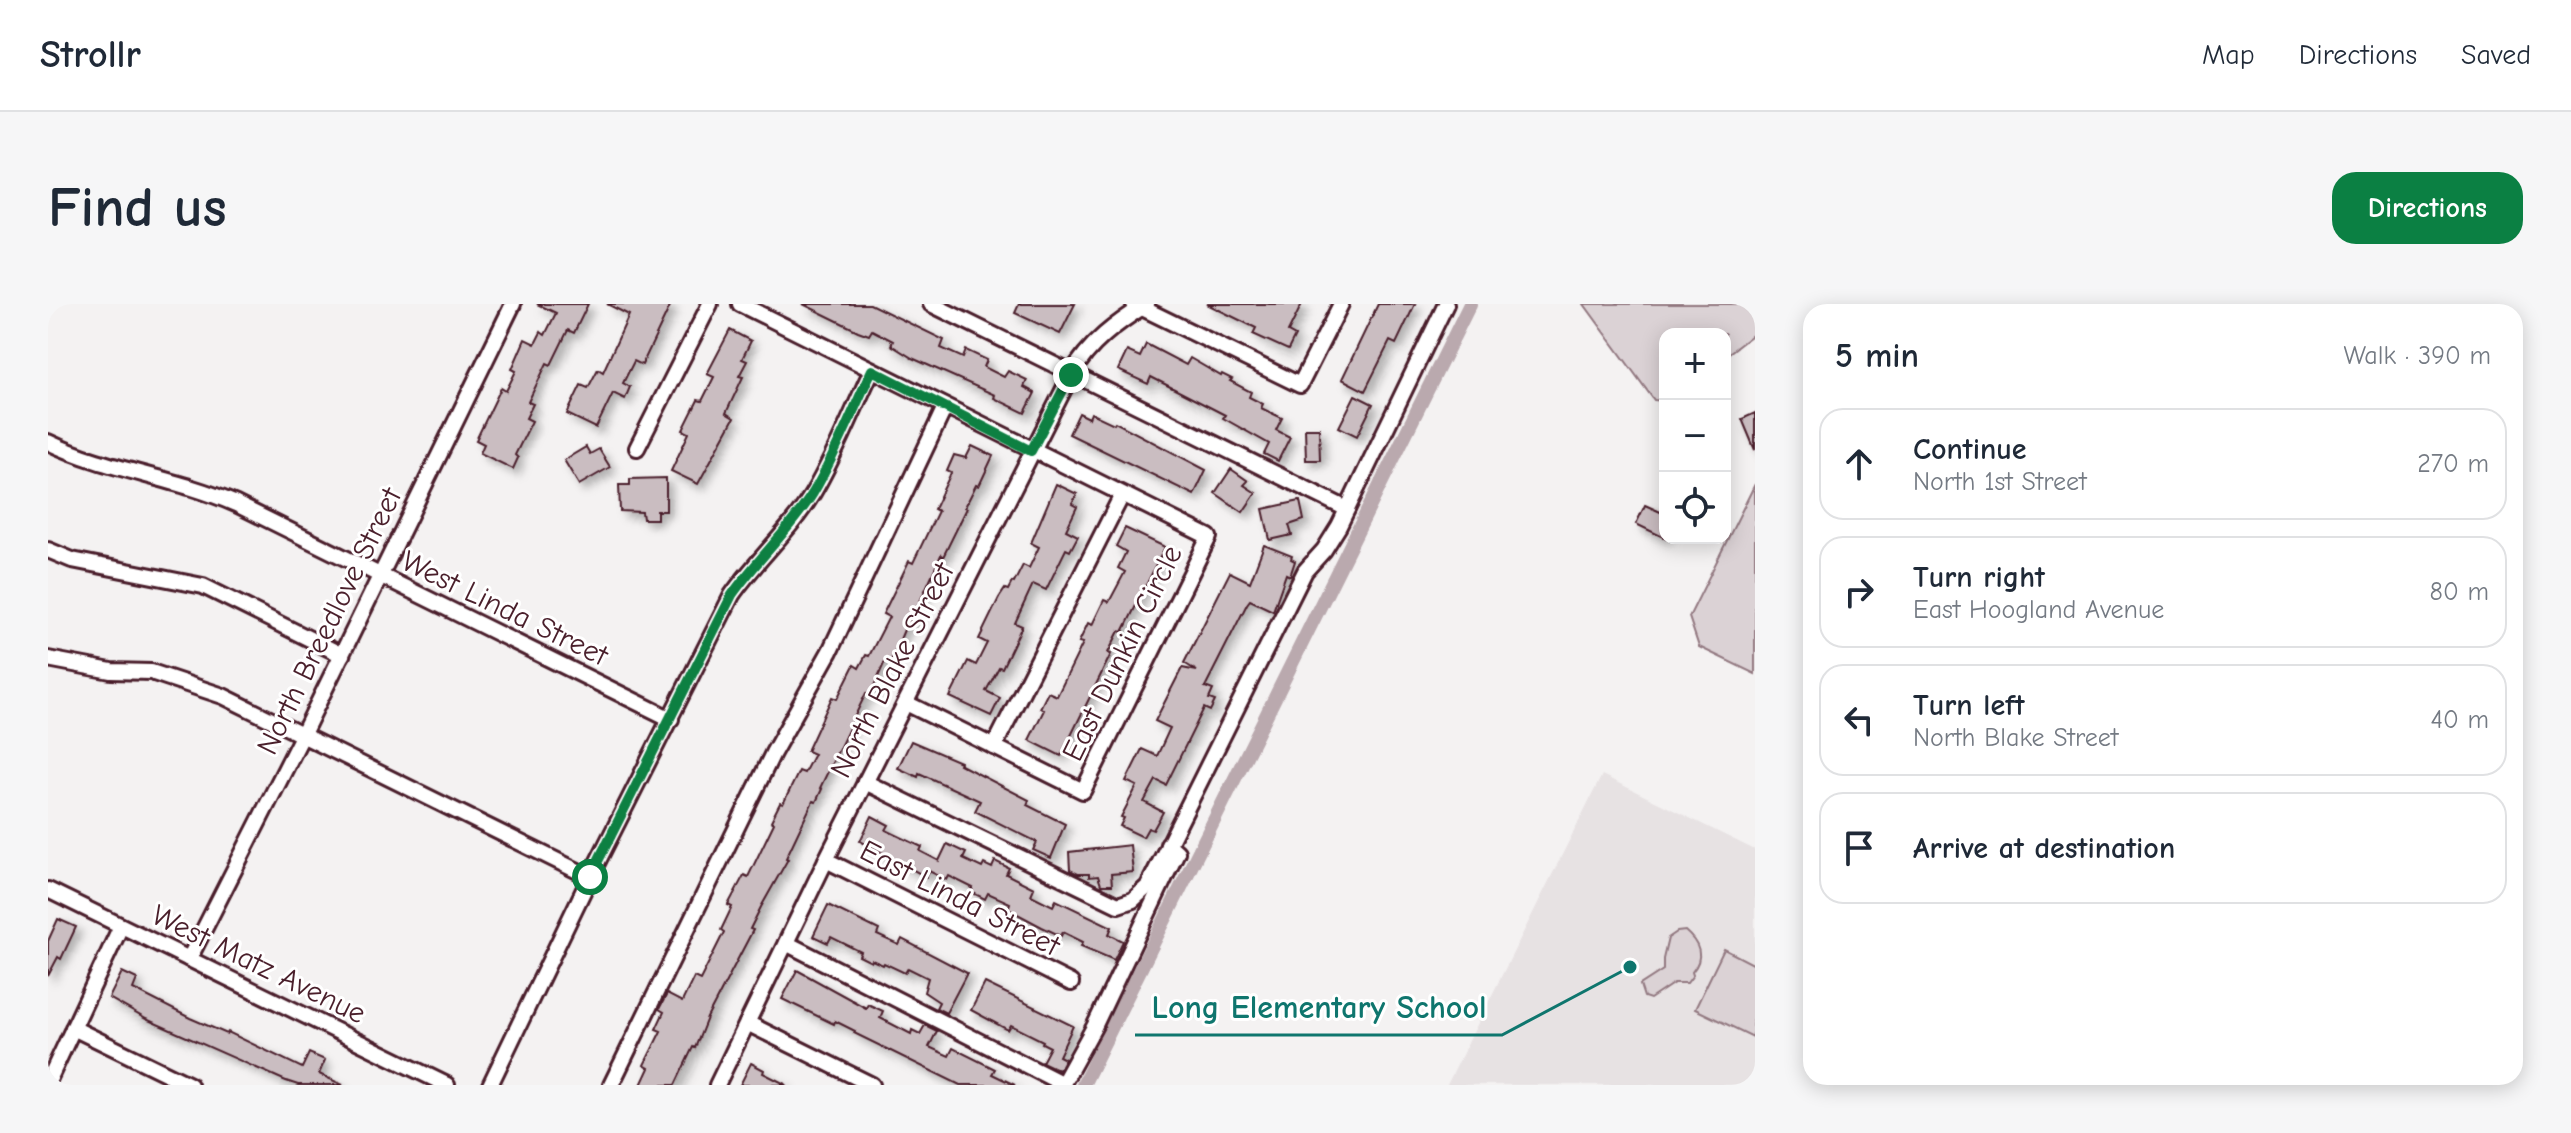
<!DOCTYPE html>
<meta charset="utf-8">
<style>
body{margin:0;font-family:"Comic Neue",sans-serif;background:#f6f6f7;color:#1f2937}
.controls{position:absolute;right:24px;top:24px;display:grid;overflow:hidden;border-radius:16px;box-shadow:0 4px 20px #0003}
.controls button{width:72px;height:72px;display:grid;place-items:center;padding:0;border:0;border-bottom:2px solid #e0e1e3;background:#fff;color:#1f2937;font:40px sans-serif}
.stop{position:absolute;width:24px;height:24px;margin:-18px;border:6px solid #0b8043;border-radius:50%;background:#fff}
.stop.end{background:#0b8043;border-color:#fff;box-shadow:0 2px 8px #0008}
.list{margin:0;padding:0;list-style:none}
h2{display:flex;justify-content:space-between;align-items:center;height:104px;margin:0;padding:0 32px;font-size:34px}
h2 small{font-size:26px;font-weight:400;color:#747a83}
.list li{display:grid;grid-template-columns:52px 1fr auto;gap:24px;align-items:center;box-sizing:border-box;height:112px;margin:0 16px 16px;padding:0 16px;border:2px solid #e0e1e3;border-radius:24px}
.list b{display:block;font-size:30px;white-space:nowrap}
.list p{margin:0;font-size:26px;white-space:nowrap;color:#747a83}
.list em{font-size:26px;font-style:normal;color:#747a83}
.icon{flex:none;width:44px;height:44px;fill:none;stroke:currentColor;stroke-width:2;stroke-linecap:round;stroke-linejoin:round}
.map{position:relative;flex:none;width:1707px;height:781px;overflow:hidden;border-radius:24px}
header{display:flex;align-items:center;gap:48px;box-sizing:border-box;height:112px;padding:0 40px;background:#fff;border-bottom:2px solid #e0e1e3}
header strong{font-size:38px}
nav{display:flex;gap:44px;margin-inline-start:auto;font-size:28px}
.intro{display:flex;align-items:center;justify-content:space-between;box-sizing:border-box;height:192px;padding:0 48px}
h1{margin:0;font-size:56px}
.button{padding:20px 36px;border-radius:24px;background:#0b8043;color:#fff;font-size:28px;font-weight:700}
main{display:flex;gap:48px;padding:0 48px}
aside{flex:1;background:#fff;border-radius:24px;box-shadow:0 4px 20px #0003}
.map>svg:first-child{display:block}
.built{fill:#e7e2e3}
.green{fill:#dbd2d5;stroke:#927880;stroke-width:2}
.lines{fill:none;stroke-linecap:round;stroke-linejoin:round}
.canal{stroke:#baa9ae;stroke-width:14}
.building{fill:#cabdc1;stroke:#4a1f2b;stroke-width:2;filter:url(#shadow)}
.minor-casing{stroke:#4a1f2b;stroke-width:20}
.minor{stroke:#fff;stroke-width:14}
.route{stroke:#0b8043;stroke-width:10}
.labels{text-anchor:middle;stroke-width:6;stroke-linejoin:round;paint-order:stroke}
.street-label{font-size:30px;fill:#4a1f2b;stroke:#fff}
.leader{fill:none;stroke:#0f766e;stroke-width:3}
.callout-dot{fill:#0f766e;stroke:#fff;stroke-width:3}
.callout-label{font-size:32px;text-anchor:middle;font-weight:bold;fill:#0f766e;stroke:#fff;stroke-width:6;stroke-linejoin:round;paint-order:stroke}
</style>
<header>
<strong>Strollr</strong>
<nav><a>Map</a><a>Directions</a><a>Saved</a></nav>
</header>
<div class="intro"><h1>Find us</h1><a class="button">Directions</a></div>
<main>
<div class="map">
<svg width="1707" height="781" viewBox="0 0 1707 781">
<defs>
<filter id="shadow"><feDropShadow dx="5.5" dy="5.5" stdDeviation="4" flood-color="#0004"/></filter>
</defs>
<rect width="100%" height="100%" fill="#f4f2f2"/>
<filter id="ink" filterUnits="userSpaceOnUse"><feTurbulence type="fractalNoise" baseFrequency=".0125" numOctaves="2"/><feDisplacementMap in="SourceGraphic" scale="16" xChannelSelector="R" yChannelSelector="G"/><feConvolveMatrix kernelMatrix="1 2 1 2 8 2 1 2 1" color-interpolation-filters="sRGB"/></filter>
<g filter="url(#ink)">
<polygon class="built" points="1554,471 1707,546 1707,781 1399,781"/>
<g class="green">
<polygon points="1536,0 1707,0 1707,29 1677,52 1677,30 1617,30 1617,97 1606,96"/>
<polygon points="1707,180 1707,370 1651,343 1641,313"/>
<path d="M1637 627C1651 639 1657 653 1644 668L1645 671 1639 679H1626L1602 695 1596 693 1592 681 1615 666V655L1620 634 1629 628Z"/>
<polygon points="1676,645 1707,661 1705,733 1647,705"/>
</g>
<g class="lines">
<polyline class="canal" points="1035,781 1422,0"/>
</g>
<g class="building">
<polygon points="489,0 540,0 526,29 520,26 503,61 499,59 480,98 485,100 478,114 484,117 467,151 470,154 465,165 432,149 436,140 428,136 453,84 458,87 468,67 464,65 477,35 487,40 493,28 497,31 508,9"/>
<polygon points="559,0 623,0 594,61 586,57 575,79 582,83 577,95 565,89 548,124 519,110 533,81 540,84 550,65 555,68 581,11"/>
<polygon points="755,0 822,0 896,36 893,44 915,54 918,46 939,56 936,63 956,73 960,67 979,76 976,83 987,89 977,109 946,94 947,91 864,54 843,41 845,37 824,26 821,31 810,27"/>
<polygon points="971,0 1027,0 1012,30 967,9"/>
<polygon points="1159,0 1254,0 1240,28 1247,32 1240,46 1205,30 1208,24"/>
<polygon points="1330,0 1367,0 1348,40 1342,37 1317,87 1294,75"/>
<polygon points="682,26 703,37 694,55 699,57 691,72 695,73 678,109 686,114 650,180 623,167 641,129 635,126 650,96 654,97 666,73 659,70"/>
<polygon points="1098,40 1138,61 1142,54 1173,72 1174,70 1184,75 1182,77 1203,88 1201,93 1215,100 1213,104 1234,114 1228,126 1242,133 1230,157 1216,150 1221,140 1175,114 1177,111 1103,73 1100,80 1070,66 1079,47 1092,53"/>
<polygon points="1307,91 1325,100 1309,132 1291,123"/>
<polygon points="1031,109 1041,114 1043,109 1066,120 1067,118 1158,166 1146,191 1021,130"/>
<polygon points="1707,109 1707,146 1694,115"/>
<polygon points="1257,124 1271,124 1272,156 1258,156"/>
<polygon points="924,142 945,152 931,182 928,181 917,203 919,204 895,253 893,251 861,322 858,321 843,357 838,355 822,391 818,389 772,484 774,485 768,498 765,497 738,554 740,555 713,603 702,625 705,626 659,714 647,744 645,743 627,781 593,781 601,764 596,761 613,727 608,725 616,708 611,705 619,690 634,698 646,673 652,676 676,628 673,626 684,603 680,601 696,571 700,573 726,519 723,517 732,499 735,500 751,467 756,469 766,450 759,447 784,393 789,395 806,361 811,364 818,351 821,352 841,313 835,310 861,257 865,259 890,207 886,205 903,169 899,167 906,151 918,154"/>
<polygon points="538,143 542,150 551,145 562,163 531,181 516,156"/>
<polygon points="1183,165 1200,177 1196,181 1208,189 1195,208 1167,189"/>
<polygon points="618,174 618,207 609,207 609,215 595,215 594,208 572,207 571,181 582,181 582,175"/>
<polygon points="1008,180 1029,190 1024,200 1029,203 1018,226 1030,232 1022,247 1018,245 998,286 985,280 967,319 974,322 954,364 951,363 938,387 952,394 943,412 902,393 920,357 928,361 939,339 931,335 951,294 957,285 960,286 964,278 966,279 975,261 981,264 991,243 983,239"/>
<polygon points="1252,197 1256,216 1241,221 1244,231 1222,236 1215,205"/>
<polygon points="1597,201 1617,210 1617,234 1588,220"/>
<polygon points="1077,224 1117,243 1075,328 1071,327 1060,349 1063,350 1013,452 981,436 996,406 992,404 1000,388 1009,392 1035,339 1031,338 1040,319 1044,321 1056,296 1061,298 1077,268 1070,264 1078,248 1068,242"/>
<polygon points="1216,241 1244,252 1243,255 1247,257 1242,272 1238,270 1225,307 1202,296 1199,300 1157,383 1165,386 1161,395 1167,397 1162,407 1156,404 1118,481 1108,476 1096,498 1115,508 1105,526 1100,524 1095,533 1072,522 1076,514 1073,513 1089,482 1078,477 1094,445 1109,452 1122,424 1107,417 1134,364 1149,367 1136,359 1182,268 1202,278"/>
<polygon points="863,437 912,458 911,460 981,496 979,501 1017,520 1003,554 985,546 989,538 927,507 932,497 871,469 870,473 850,464"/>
<polygon points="824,512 841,521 838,526 874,543 872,547 891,557 899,540 918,549 915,555 934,564 936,560 944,564 947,557 961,564 958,570 986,584 983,591 1005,602 1008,596 1064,623 1061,630 1075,637 1066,656 1033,642 1035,638 1015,628 1013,632 994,623 960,605 962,599 940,589 937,595 923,588 925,584 901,572 899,576 881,567 878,573 812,537"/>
<polygon points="1082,541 1085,568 1063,570 1064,581 1053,581 1050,572 1041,573 1041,570 1030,570 1022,566 1021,548"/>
<polygon points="780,601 831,626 829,631 851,641 854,635 919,669 898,709 888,704 891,698 876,688 880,674 860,664 857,669 836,659 835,661 824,656 823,658 811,652 813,648 783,633 780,639 765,632"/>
<polygon points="10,615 28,623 13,655 10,653 0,672 0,637"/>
<polygon points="749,666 818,704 820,700 835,707 832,714 863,730 864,726 872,730 877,721 889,727 881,743 901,752 905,744 947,765 944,770 967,781 912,781 806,729 807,727 787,717 786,720 734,695"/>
<polygon points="74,668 89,675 85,685 142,714 179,730 180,728 254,764 261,749 277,756 271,770 295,781 250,781 238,777 98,715 61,694"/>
<polygon points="937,679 1025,722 1011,752 1017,755 1011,766 994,758 1002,743 994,739 995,737 963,721 960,726 923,706"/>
<polygon points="703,759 716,766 715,769 739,781 692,781"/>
</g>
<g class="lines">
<defs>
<g id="minor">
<polyline points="692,0 1161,233 1035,487 858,399"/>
<polyline points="883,0 1299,205"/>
<polyline points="1086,0 1252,81 1293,0"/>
<path d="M0 138C60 167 127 173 188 200L623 415"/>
<polyline points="589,144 662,0"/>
<polyline points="0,246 24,256 155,282 294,351"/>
<polyline points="0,355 63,367 103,368 175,392 542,573"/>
<polyline points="946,443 1074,191"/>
<polyline points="817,478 1070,601 1085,596 1100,582 1257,267 1276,246 1291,222 1398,0"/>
<polyline points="778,556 1023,679"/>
<polyline points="0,586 399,781"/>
<polyline points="738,639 1015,780"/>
<polyline points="141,655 254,432 465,0"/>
<polyline points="699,719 824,781"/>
<polyline points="25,724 142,781"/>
<polyline points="0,778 73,622"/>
<path d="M442 781 542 573 684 291C709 255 743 226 765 189 788 150 805 106 824 66"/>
<polyline points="563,781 725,449 782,347 897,103"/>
<path d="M669 781 778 556 1023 71C1041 39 1069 19 1099 0"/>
<polyline points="1014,781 1046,723 1129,548 1120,540"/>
</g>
</defs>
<use href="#minor" class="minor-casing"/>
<use href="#minor" class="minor"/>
</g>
</g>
<g class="lines" filter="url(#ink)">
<path class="route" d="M542 573 684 291C709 255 742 226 765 189 788 150 805 106 824 66L983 147 1023 71"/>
</g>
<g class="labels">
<g class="street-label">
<text transform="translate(457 304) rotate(26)" y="10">West Linda Street</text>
<text transform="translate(281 317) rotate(-64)" y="10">North Breedlove Street</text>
<text transform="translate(1074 349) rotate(-64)" y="10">East Dunkin Circle</text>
<text transform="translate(844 366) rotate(-63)" y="10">North Blake Street</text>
<text transform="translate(912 594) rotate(27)" y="10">East Linda Street</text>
<text transform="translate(211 660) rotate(26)" y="10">West Matz Avenue</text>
</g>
</g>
<path class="leader" d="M1582 663L1454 731H1087"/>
<circle class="callout-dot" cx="1582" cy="663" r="8"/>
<g class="callout-label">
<text x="1271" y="714">Long Elementary School</text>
</g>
</svg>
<div class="controls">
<button>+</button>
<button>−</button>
<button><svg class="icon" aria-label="locate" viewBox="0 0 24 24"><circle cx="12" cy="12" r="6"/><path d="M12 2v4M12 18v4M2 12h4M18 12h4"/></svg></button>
</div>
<div class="stop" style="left:542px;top:573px"></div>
<div class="stop end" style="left:1023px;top:71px"></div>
</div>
<aside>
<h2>5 min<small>Walk · 390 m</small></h2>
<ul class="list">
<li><svg class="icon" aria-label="ahead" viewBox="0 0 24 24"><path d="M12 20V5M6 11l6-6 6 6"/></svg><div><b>Continue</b><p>North 1st Street</p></div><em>270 m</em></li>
<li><svg class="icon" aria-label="right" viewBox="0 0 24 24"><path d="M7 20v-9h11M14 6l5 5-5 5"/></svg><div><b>Turn right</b><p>East Hoogland Avenue</p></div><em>80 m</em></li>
<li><svg class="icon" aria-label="left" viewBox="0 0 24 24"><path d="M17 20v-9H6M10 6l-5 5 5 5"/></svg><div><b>Turn left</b><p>North Blake Street</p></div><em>40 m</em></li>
<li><svg class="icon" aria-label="arrive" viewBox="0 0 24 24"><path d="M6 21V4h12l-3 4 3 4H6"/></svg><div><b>Arrive at destination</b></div></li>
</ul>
</aside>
</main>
